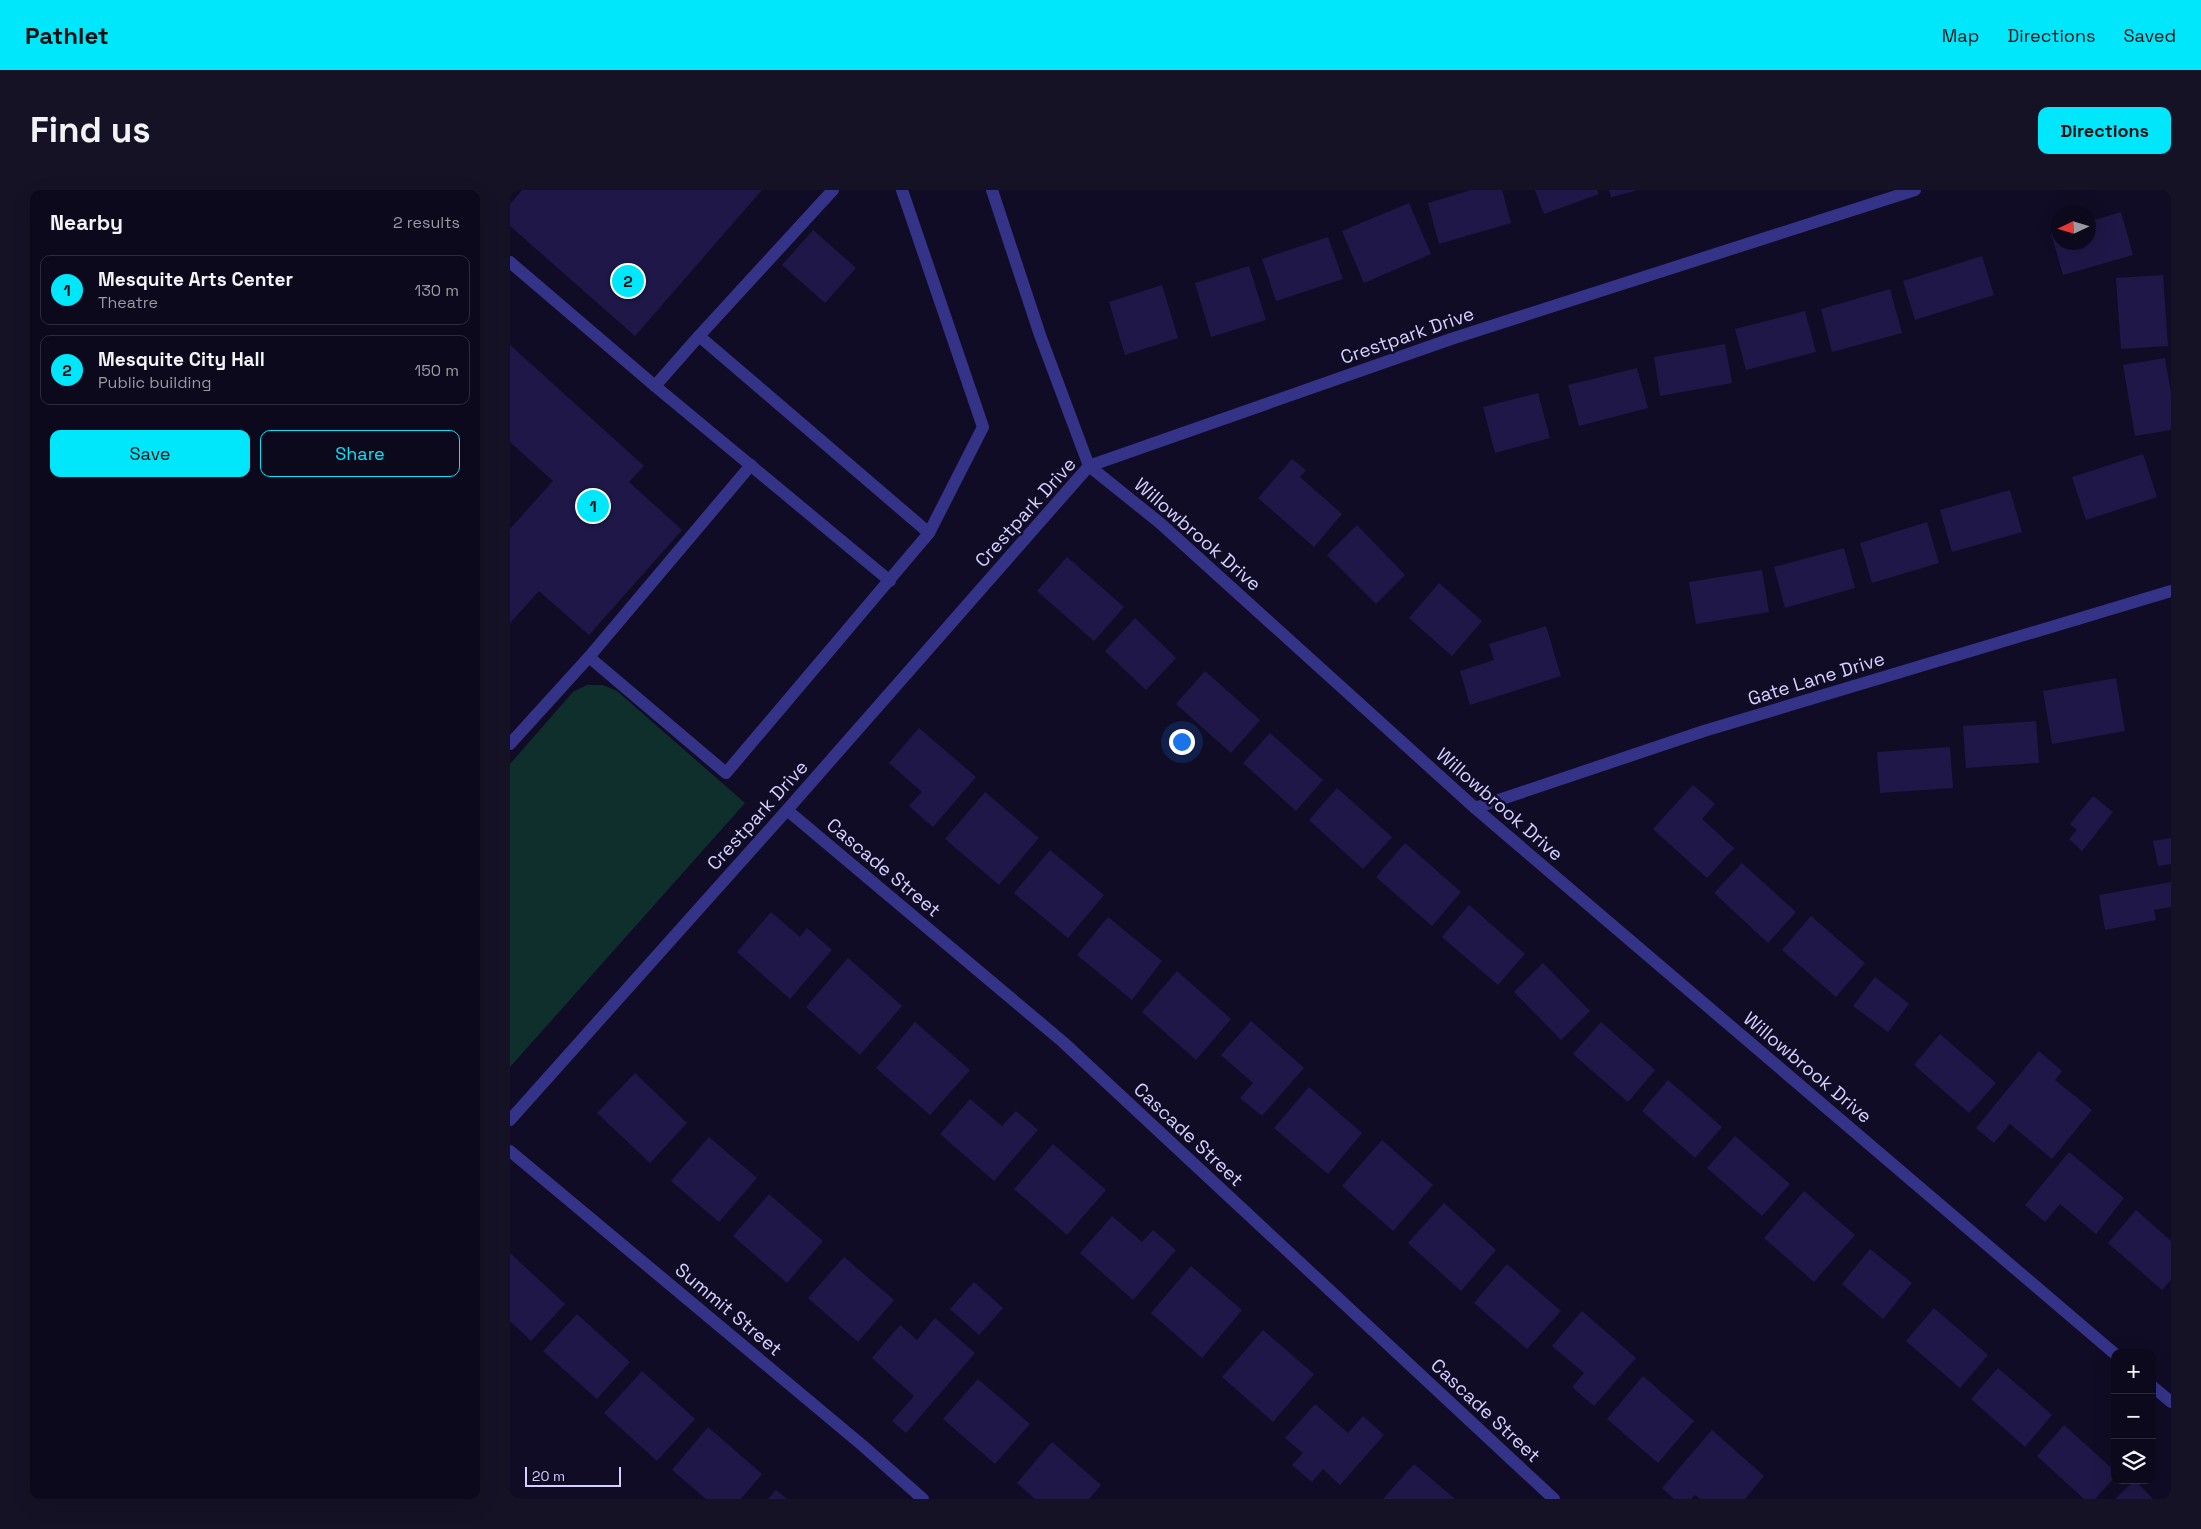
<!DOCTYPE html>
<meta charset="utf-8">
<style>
body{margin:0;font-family:"Space Grotesk",sans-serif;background:#151225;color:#f1f3f6}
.controls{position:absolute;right:15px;bottom:15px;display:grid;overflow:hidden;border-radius:10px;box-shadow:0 5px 20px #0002}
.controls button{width:45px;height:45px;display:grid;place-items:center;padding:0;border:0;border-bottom:1px solid #2c2a3b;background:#0c091c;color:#f1f3f6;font:25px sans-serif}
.compass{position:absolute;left:1541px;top:15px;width:45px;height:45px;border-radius:50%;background:#0c091c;box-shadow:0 5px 20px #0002;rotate:266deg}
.scale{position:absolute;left:15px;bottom:12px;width:96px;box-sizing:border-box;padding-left:5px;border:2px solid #d4d0ff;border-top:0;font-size:14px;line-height:18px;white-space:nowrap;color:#d4d0ff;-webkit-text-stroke:4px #100c25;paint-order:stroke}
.you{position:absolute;left:671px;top:551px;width:18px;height:18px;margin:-12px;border:4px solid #fff;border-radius:50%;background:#1a73e8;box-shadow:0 0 0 8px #1a73e833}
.badge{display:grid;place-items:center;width:32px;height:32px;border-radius:50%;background:#00e7fb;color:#111;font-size:16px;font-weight:700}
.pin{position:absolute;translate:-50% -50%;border:2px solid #fff;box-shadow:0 1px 5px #0006}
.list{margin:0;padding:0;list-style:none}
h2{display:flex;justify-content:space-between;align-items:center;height:65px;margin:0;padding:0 20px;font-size:21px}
h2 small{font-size:16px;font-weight:400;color:#9a9aa3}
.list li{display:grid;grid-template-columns:32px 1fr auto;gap:15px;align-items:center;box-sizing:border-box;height:70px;margin:0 10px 10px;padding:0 10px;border:1px solid #2c2a3b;border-radius:10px}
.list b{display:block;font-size:19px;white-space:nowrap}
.list p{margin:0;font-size:16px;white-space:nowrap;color:#9a9aa3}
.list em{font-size:16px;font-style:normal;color:#9a9aa3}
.actions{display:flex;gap:10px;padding:15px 20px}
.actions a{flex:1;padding:11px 0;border:1px solid #00e7fb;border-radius:10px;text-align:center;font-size:18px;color:#00e7fb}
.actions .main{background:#00e7fb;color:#111}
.icon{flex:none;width:28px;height:28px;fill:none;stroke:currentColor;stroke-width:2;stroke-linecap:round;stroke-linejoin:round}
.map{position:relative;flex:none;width:1661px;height:1309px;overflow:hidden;border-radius:10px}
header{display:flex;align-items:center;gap:30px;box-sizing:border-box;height:70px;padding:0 25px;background:#00e7fb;color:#111}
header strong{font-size:24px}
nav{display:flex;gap:28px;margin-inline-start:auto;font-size:18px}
.intro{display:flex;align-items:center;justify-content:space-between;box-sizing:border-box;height:120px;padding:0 30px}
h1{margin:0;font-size:35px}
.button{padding:12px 22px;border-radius:10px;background:#00e7fb;color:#111;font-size:18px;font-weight:700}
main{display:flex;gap:30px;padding:0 30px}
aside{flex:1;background:#0c091c;border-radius:10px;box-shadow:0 5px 20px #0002}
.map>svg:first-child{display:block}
.green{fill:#0f2f2d}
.building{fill:#1f1747}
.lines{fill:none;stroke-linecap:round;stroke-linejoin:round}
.service{stroke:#343388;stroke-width:12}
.minor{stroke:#343388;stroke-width:12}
.labels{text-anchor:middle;stroke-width:5;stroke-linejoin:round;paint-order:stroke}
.street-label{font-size:19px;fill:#d4d0ff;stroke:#100c25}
</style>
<header>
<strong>Pathlet</strong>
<nav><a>Map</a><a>Directions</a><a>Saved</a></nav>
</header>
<div class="intro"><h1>Find us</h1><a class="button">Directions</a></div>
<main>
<aside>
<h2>Nearby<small>2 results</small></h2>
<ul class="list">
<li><span class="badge">1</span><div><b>Mesquite Arts Center</b><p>Theatre</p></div><em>130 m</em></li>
<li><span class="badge">2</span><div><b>Mesquite City Hall</b><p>Public building</p></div><em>150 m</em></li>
</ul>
<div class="actions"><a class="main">Save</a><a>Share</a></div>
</aside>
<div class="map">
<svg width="1661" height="1309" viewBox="0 0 1661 1309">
<rect width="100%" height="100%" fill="#100c25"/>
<polygon class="green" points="77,495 93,495 107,501 235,613 0,877 0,574 63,502"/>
<g class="building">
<polygon points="12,0 252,0 125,146 0,36 0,14"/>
<polygon points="961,0 992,0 1001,33 929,54 918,13"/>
<polygon points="1025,0 1087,0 1089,4 1034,24"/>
<polygon points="1099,0 1125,0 1125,1 1101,7"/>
<polygon points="899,13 921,64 854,93 832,41"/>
<polygon points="1611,22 1623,65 1553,85 1541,43 1548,41 1548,52 1578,52 1578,32"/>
<polygon points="303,40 346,78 315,113 272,75"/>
<polygon points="818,47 833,89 766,111 752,69"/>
<polygon points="1472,66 1484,105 1405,130 1393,91"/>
<polygon points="739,76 756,130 701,147 685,93"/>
<polygon points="1653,85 1658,156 1611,159 1606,88"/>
<polygon points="652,95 668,148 615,165 599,112"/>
<polygon points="1380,99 1392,143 1322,162 1311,119"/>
<polygon points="1295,121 1306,162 1236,180 1225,139"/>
<polygon points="1215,154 1222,193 1150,206 1144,167"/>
<polygon points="0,155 134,276 119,292 172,340 79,445 29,401 0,433 0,339 43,291 0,252"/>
<polygon points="1655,168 1661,203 1661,240 1625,246 1613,175"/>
<polygon points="1127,178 1138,218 1069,236 1058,195"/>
<polygon points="1028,203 1040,248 985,263 973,217"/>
<polygon points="1633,264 1647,307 1576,330 1562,287"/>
<polygon points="782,269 796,280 790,287 832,324 804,357 748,308"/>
<polygon points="1500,300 1512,342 1442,362 1430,320"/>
<polygon points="1417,332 1429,373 1362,393 1350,353"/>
<polygon points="847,335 895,385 866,414 817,365"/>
<polygon points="1334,358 1345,398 1275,418 1264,377"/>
<polygon points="557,367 614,417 584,451 527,401"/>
<polygon points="1252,380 1259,422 1186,434 1179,392"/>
<polygon points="929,393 972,431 942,466 899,428"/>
<polygon points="625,428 666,468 636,500 595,461"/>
<polygon points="1036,436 1051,486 960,515 950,481 984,470 979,454"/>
<polygon points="695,481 750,530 721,563 666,514"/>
<polygon points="1606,488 1615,541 1542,554 1533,501"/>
<polygon points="1526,531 1529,573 1456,578 1453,536"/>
<polygon points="409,538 466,587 423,637 399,616 412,602 379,573"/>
<polygon points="760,543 813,590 786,621 733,573"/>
<polygon points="1440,557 1443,598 1370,603 1367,562"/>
<polygon points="1183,595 1205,614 1192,629 1224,658 1197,688 1143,639"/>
<polygon points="827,598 882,647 853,679 799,630"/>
<polygon points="475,602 529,648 489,695 435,649"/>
<polygon points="1583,606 1603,622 1572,661 1559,649 1567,640 1560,634"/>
<polygon points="1661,648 1661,674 1648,676 1643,651"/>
<polygon points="895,653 951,702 922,736 866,687"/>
<polygon points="540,660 594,705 558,748 504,703"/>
<polygon points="1232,673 1286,722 1258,753 1204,703"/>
<polygon points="1661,692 1661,717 1644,720 1646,730 1595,740 1589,705"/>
<polygon points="959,715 1015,764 988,795 932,747"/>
<polygon points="261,722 290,747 297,738 322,760 280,809 227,762"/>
<polygon points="1301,726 1355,773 1326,807 1272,760"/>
<polygon points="598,727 652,771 622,810 567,765"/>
<polygon points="338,768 392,816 350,865 296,817"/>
<polygon points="1033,773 1080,821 1051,850 1004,802"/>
<polygon points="667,781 721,829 686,870 632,822"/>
<polygon points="1365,787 1399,814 1378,842 1343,816"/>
<polygon points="741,831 794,878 752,926 730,908 743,893 711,865"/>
<polygon points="405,832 460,880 420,925 366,878"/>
<polygon points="1091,832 1145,880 1118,912 1063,864"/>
<polygon points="1430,844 1486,893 1459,923 1404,875"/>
<polygon points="1529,861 1552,881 1545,890 1582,920 1542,969 1500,934 1484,953 1466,938"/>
<polygon points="125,883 177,933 140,973 87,923"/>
<polygon points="1158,890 1212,937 1185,968 1132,921"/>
<polygon points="799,897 852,943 818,984 764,938"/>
<polygon points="460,909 492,936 506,921 528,940 484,991 430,944"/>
<polygon points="1225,946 1280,994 1252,1026 1197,978"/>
<polygon points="199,947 247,988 209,1032 161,991"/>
<polygon points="872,950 923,995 883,1041 832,996"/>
<polygon points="543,954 596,1000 557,1045 504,999"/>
<polygon points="1559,962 1614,1008 1586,1044 1550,1014 1535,1032 1515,1015"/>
<polygon points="1294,1001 1345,1045 1304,1092 1254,1048"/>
<polygon points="259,1004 313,1051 277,1093 223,1046"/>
<polygon points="934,1013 986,1060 951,1101 898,1053"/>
<polygon points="1626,1020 1661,1051 1661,1090 1652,1100 1598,1053"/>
<polygon points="602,1026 632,1052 643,1040 666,1060 623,1110 570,1063"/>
<polygon points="1360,1059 1402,1093 1373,1129 1332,1094"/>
<polygon points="0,1063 55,1114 21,1151 0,1131"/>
<polygon points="334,1067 384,1110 348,1152 298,1108"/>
<polygon points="997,1074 1051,1121 1017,1159 964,1113"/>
<polygon points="681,1076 732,1120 692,1168 641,1123"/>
<polygon points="464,1092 493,1118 469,1145 440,1119"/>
<polygon points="1424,1118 1478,1165 1450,1198 1396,1151"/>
<polygon points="1072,1121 1126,1168 1084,1216 1062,1197 1074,1183 1042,1156"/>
<polygon points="67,1124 120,1172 87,1209 33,1161"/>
<polygon points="425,1128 465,1163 396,1243 382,1231 404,1206 362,1168 390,1135 407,1150"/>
<polygon points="753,1140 804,1184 763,1232 712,1187"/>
<polygon points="1488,1178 1542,1225 1515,1257 1461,1209"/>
<polygon points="132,1181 185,1229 147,1271 94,1223"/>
<polygon points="1133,1186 1184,1231 1148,1273 1097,1229"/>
<polygon points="468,1189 520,1234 485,1274 433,1229"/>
<polygon points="805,1214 838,1243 853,1226 874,1245 830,1295 813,1279 802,1292 782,1275 793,1263 775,1248"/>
<polygon points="1554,1235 1605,1281 1605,1287 1585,1309 1574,1309 1527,1266"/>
<polygon points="198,1237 252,1284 231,1309 196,1309 162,1280"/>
<polygon points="1202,1240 1254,1286 1235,1309 1190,1309 1185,1305 1181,1309 1164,1309 1152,1298"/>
<polygon points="542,1252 591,1295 579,1309 525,1309 507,1293"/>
<polygon points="904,1274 945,1309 873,1309"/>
<polygon points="1625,1290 1643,1309 1605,1309"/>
<polygon points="266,1300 277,1309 258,1309"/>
</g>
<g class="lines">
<g class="service">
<polyline points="0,72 145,196 189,146 419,343 473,237 392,0"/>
<polyline points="189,146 323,0"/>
<polyline points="145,196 380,391"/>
<polyline points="79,467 241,275"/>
<polyline points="0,554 79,467 216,583 419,343"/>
</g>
<g class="minor">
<polyline points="482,0 530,145 579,276 650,333 965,618 1605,1164"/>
<polyline points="965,618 1194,541 1661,401"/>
<polyline points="277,620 553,852 1044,1309"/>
<polyline points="0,930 277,620 579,276 941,149 1405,0"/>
<polyline points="0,961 352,1255 413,1309"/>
<polyline points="1642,1196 1661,1212"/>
</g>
</g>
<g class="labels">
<g class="street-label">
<text transform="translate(897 145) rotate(-19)" y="7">Crestpark Drive</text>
<text transform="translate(515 322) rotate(-48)" y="7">Crestpark Drive</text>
<text transform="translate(688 344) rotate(41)" y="7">Willowbrook Drive</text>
<text transform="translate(1306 488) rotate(-17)" y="7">Gate Lane Drive</text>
<text transform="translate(990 614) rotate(41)" y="7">Willowbrook Drive</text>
<text transform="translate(247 625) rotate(-48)" y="7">Crestpark Drive</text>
<text transform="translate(374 677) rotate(40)" y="7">Cascade Street</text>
<text transform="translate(1298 877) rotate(40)" y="7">Willowbrook Drive</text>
<text transform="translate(679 944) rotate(43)" y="7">Cascade Street</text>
<text transform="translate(219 1119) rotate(40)" y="7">Summit Street</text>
<text transform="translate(976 1220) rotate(43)" y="7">Cascade Street</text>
</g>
</g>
</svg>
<div class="controls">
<button>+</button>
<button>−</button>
<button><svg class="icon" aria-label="layers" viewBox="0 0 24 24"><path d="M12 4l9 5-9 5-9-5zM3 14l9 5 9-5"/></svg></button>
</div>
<svg class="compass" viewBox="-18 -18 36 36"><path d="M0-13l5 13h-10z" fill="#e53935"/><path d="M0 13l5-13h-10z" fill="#9a9aa3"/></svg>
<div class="scale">20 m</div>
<div class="you"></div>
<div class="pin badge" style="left:83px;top:316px">1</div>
<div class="pin badge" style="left:118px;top:91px">2</div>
</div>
</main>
